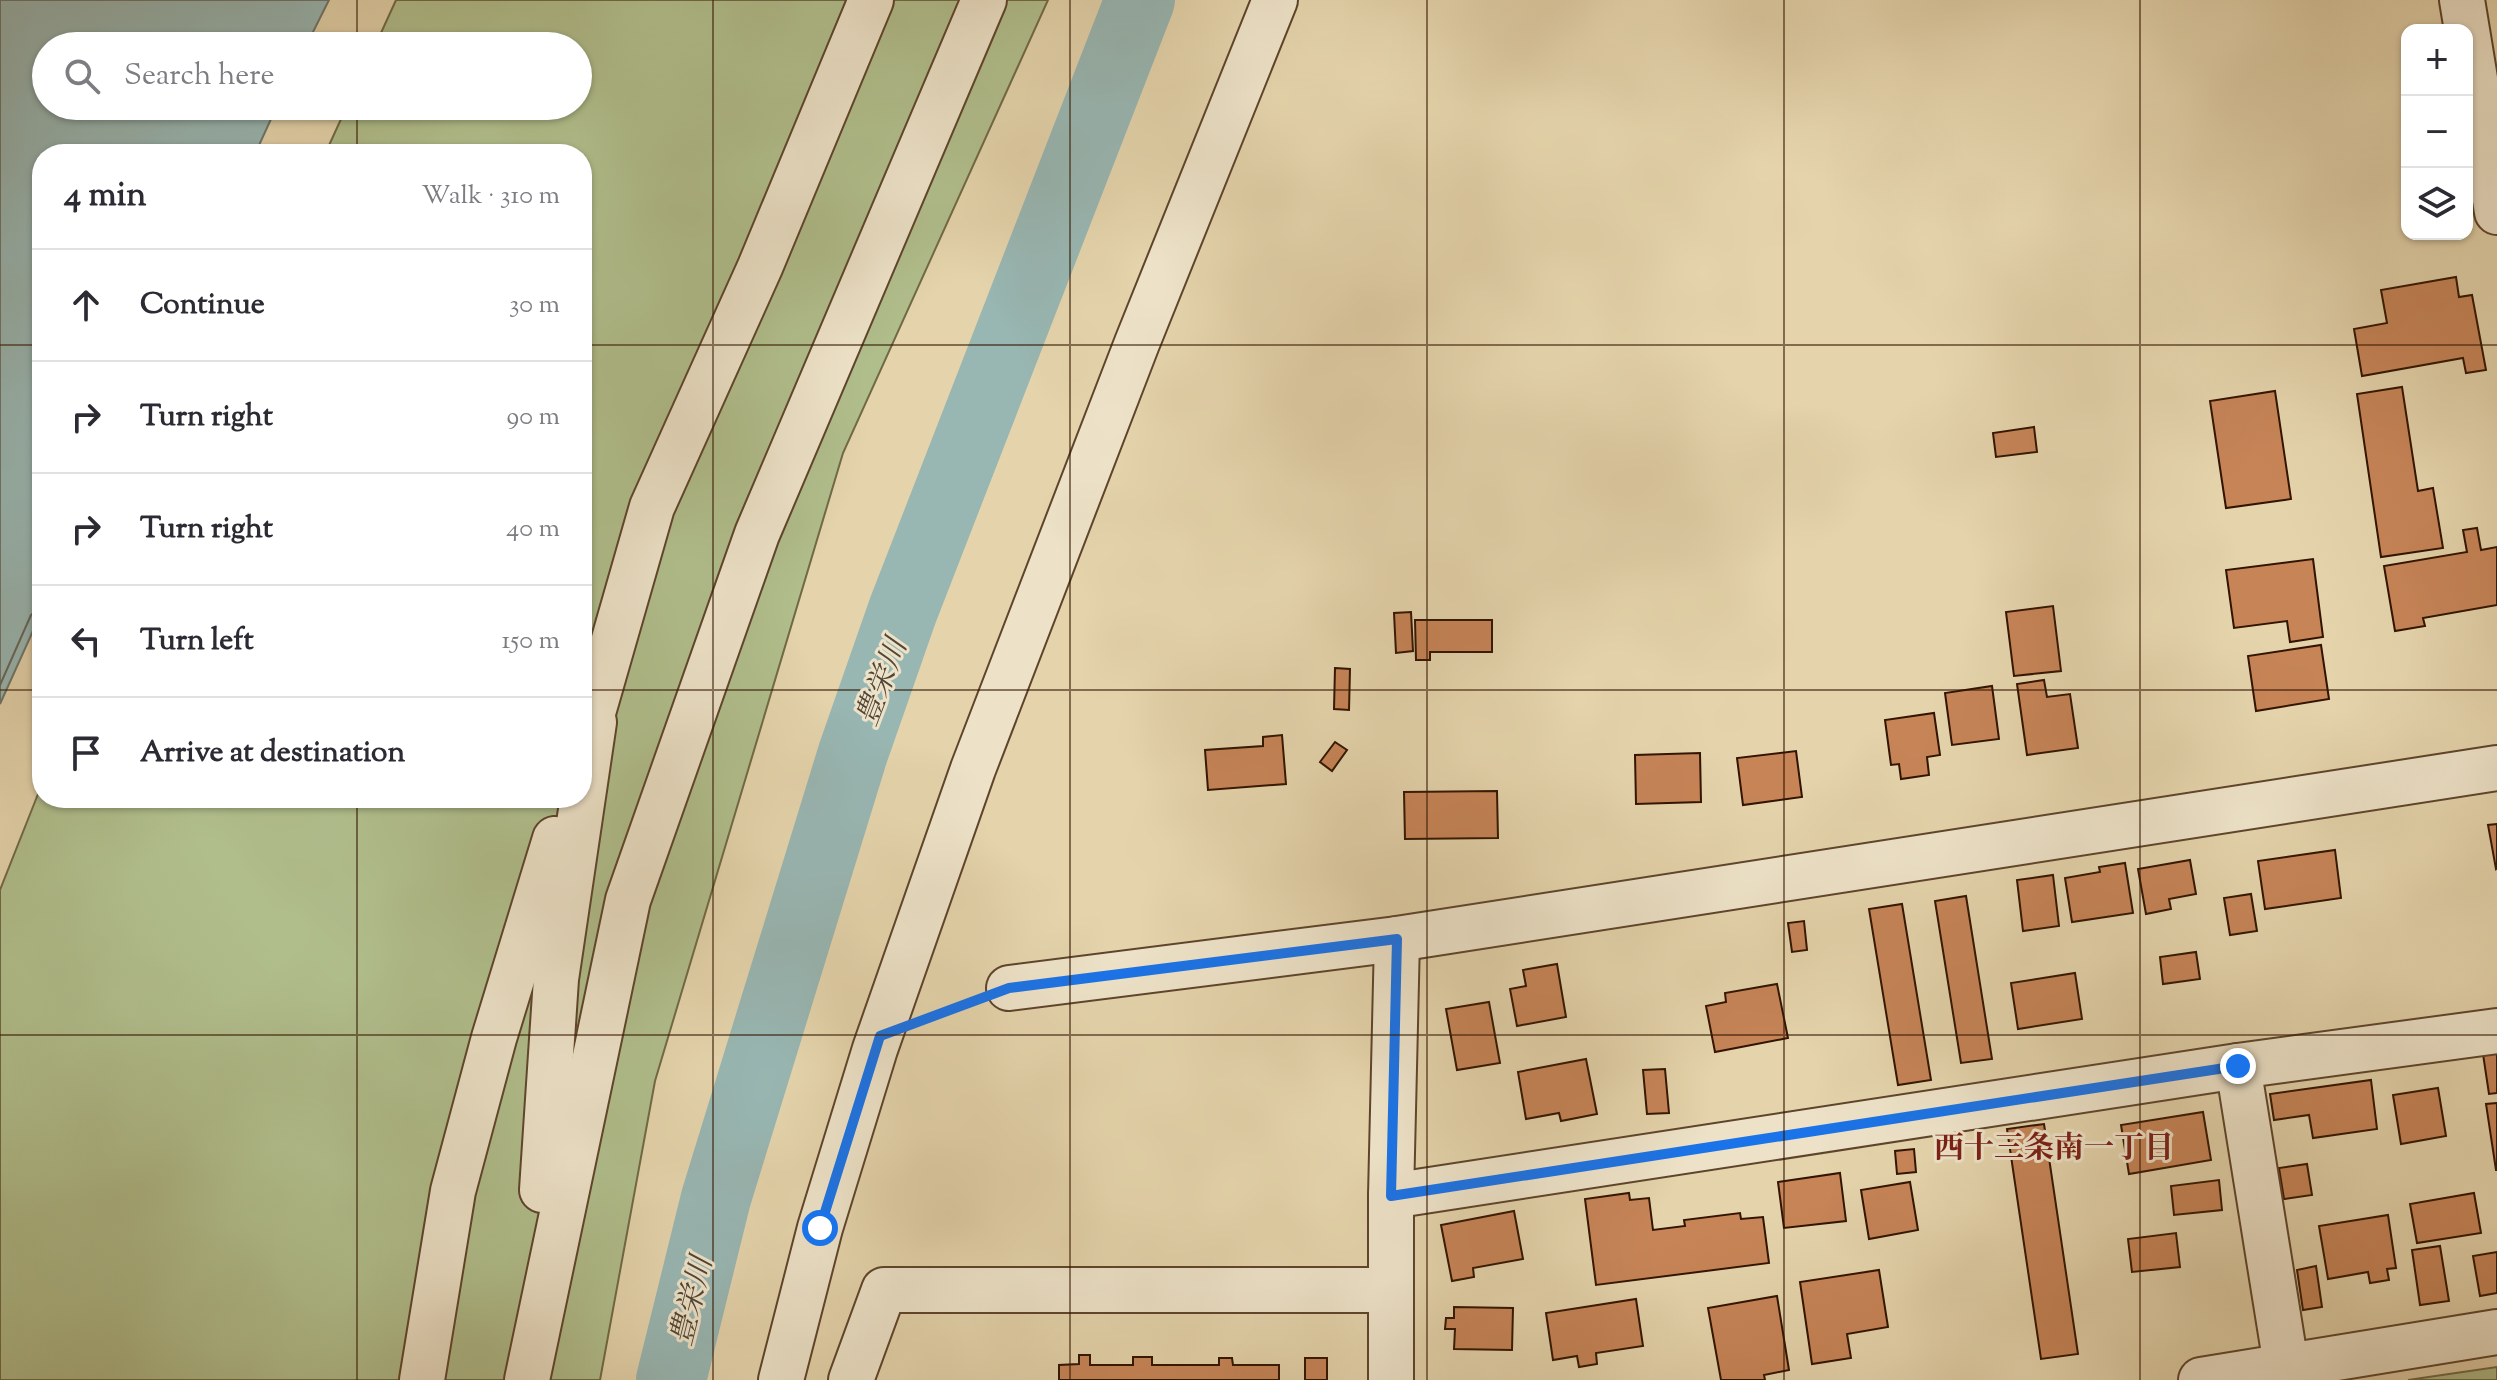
<!DOCTYPE html>
<meta charset="utf-8">
<style>
body{margin:0;font-family:"Sorts Mill Goudy","Noto Serif JP",serif;background:#f7f7f7;color:#2b2b33}
.controls{position:absolute;right:24px;top:24px;display:grid;overflow:hidden;border-radius:16px;box-shadow:0 2px 6px #0004}
.controls button{width:72px;height:72px;display:grid;place-items:center;padding:0;border:0;border-bottom:2px solid #e1e1e2;background:#fff;color:#2b2b33;font:40px sans-serif}
.stop{position:absolute;width:24px;height:24px;margin:-18px;border:6px solid #1a73e8;border-radius:50%;background:#fff}
.stop.end{background:#1a73e8;border-color:#fff;box-shadow:0 2px 8px #0008}
.list{margin:0;padding:0;list-style:none}
h2{display:flex;justify-content:space-between;align-items:center;height:104px;margin:0;padding:0 32px;font-size:34px}
h2 small{font-size:26px;font-weight:400;color:#7c7c81}
.list li{display:grid;grid-template-columns:52px 1fr auto;gap:24px;align-items:center;box-sizing:border-box;height:112px;padding:0 32px;border-top:2px solid #e1e1e2}
.list b{display:block;font-size:30px;white-space:nowrap}
.list em{font-size:26px;font-style:normal;color:#7c7c81}
.icon{flex:none;width:44px;height:44px;fill:none;stroke:currentColor;stroke-width:2;stroke-linecap:round;stroke-linejoin:round}
.map{position:relative;flex:none;width:2497px;height:1380px;overflow:hidden}
.search{position:absolute;background:#fff;box-shadow:0 2px 6px #0004;left:32px;top:32px;width:560px;height:88px;display:flex;align-items:center;gap:20px;box-sizing:border-box;padding:0 28px;border-radius:44px;color:#7c7c81;font-size:30px}
.panel{position:absolute;background:#fff;box-shadow:0 2px 6px #0004;left:32px;top:144px;width:560px;height:664px;border-radius:32px}
.map>svg:first-child{display:block}
.green{fill:#b0be8c;stroke:#716946;stroke-width:2}
.water{fill:#98b6b2;stroke:#6f756b;stroke-width:2}
.lines{fill:none;stroke-linecap:round;stroke-linejoin:round}
.shore{stroke:#656559;stroke-width:2}
.river{stroke:#98b6b2;stroke-width:70}
.building{fill:#c68457;stroke:#321400;stroke-width:2}
.minor-casing{stroke:#5e442b;stroke-width:48}
.path{stroke:#321400;stroke-width:5;stroke-dasharray:2 4;stroke-linecap:butt}
.minor{stroke:#ede2c8;stroke-width:44}
.route{stroke:#1a73e8;stroke-width:10}
.grid{fill:none;stroke:#321400;stroke-width:2;stroke-opacity:0.55}
.labels{text-anchor:middle;stroke-width:6;stroke-linejoin:round;paint-order:stroke}
.water-label{font-size:30px;font-style:italic;fill:#514535;stroke:#ede2c8}
.neighbourhood-label{font-size:30px;font-weight:bold;fill:#7a1f14;stroke:#ede2c8}
</style>
<div class="map">
<svg width="2497" height="1380" viewBox="0 0 2497 1380">
<rect width="100%" height="100%" fill="#e4d3ab"/>
<filter id="stains"><feTurbulence type="fractalNoise" baseFrequency=".0025" numOctaves="4"/><feColorMatrix values="0 0 0 0 .2 0 0 0 0 .09 0 0 0 0 .02 0 0 0 .5 -.17"/></filter>
<radialGradient id="worn" r=".72"><stop offset=".6" stop-color="#630" stop-opacity="0"/><stop offset="1" stop-color="#630" stop-opacity=".3"/></radialGradient>
<g class="green">
<polygon points="396,0 1048,0 843,453 655,1081 600,1380 0,1380 0,890 42,784 42,798 582,798 582,154 325,154 347,106 578,106 578,46 375,46"/>
<polygon points="2497,1367 2497,1380 2408,1380"/>
</g>
<polygon class="water" points="0,0 329,0 306,46 46,46 46,106 277,106 255,154 42,154 42,611 0,704"/>
<g class="lines">
<polyline class="shore" points="0,685 31,615 36,611 42,610"/>
<polyline class="river" points="671,1380 716,1198 853,753 903,610 1140,0"/>
</g>
<g class="building">
<polygon points="2456,277 2459,297 2472,295 2486,370 2466,373 2463,358 2362,376 2354,329 2387,323 2381,290"/>
<polygon points="2402,387 2418,491 2433,488 2443,548 2381,557 2357,394"/>
<polygon points="2275,391 2291,499 2226,508 2210,401"/>
<polygon points="2034,427 2037,452 1996,457 1993,433"/>
<polygon points="2477,528 2481,550 2497,547 2497,605 2423,618 2425,626 2395,631 2384,566 2467,552 2463,530"/>
<polygon points="2313,559 2323,637 2290,642 2287,621 2234,628 2226,570"/>
<polygon points="2053,606 2061,671 2014,676 2006,612"/>
<polygon points="1411,612 1413,651 1396,653 1394,613"/>
<polygon points="1415,620 1492,620 1492,652 1430,652 1430,660 1416,660"/>
<polygon points="2321,645 2329,699 2256,711 2248,656"/>
<polygon points="1335,668 1350,669 1349,710 1334,709"/>
<polygon points="2044,680 2047,697 2070,694 2078,748 2027,755 2017,684"/>
<polygon points="1992,686 1999,739 1952,745 1945,693"/>
<polygon points="1934,713 1940,755 1927,757 1929,775 1901,779 1899,764 1891,765 1885,720"/>
<polygon points="1282,735 1286,784 1208,790 1205,750 1263,746 1263,737"/>
<polygon points="1335,742 1347,750 1332,771 1320,762"/>
<polygon points="1796,751 1802,797 1743,805 1737,758"/>
<polygon points="1700,753 1701,802 1636,804 1635,755"/>
<polygon points="1497,791 1498,838 1405,839 1404,792"/>
<polygon points="2497,824 2497,868 2496,869 2488,825"/>
<polygon points="2335,850 2341,898 2265,909 2258,861"/>
<polygon points="2190,860 2196,894 2169,899 2171,909 2146,914 2138,869"/>
<polygon points="2125,863 2133,913 2072,922 2065,878 2100,872 2099,867"/>
<polygon points="2053,875 2059,926 2023,931 2017,880"/>
<polygon points="2251,894 2257,931 2230,935 2224,898"/>
<polygon points="1966,896 1992,1059 1961,1063 1935,901"/>
<polygon points="1902,904 1931,1080 1898,1085 1869,909"/>
<polygon points="1804,921 1807,950 1792,952 1788,923"/>
<polygon points="2196,952 2200,979 2163,984 2160,957"/>
<polygon points="1557,964 1566,1017 1517,1026 1510,989 1526,986 1523,970"/>
<polygon points="2075,973 2082,1019 2018,1029 2011,983"/>
<polygon points="1777,984 1788,1038 1715,1052 1706,1006 1726,1002 1725,993"/>
<polygon points="1489,1002 1500,1063 1457,1070 1446,1009"/>
<polygon points="2497,1052 2497,1093 2489,1094 2483,1054"/>
<polygon points="1586,1059 1597,1114 1561,1121 1559,1113 1526,1119 1518,1072"/>
<polygon points="1665,1069 1669,1113 1647,1114 1643,1070"/>
<polygon points="2371,1080 2377,1129 2313,1138 2309,1115 2274,1120 2270,1094"/>
<polygon points="2438,1088 2446,1136 2401,1144 2393,1095"/>
<polygon points="2497,1103 2497,1170 2496,1170 2486,1104"/>
<polygon points="2203,1112 2211,1160 2129,1174 2121,1125"/>
<polygon points="2044,1124 2078,1354 2041,1359 2007,1129"/>
<polygon points="1914,1149 1916,1172 1897,1174 1895,1151"/>
<polygon points="2307,1164 2312,1195 2284,1199 2279,1168"/>
<polygon points="1840,1173 1846,1221 1784,1228 1778,1182"/>
<polygon points="2219,1180 2222,1210 2174,1215 2171,1186"/>
<polygon points="1910,1182 1918,1230 1869,1239 1861,1190"/>
<polygon points="1629,1193 1630,1200 1649,1198 1653,1230 1685,1226 1684,1220 1740,1213 1741,1219 1763,1217 1769,1263 1596,1285 1585,1199"/>
<polygon points="2474,1193 2481,1233 2417,1243 2410,1204"/>
<polygon points="1514,1211 1523,1259 1473,1268 1474,1277 1452,1281 1441,1225"/>
<polygon points="2388,1215 2396,1268 2387,1269 2389,1280 2370,1283 2368,1272 2328,1279 2319,1226"/>
<polygon points="2176,1233 2180,1267 2132,1272 2128,1239"/>
<polygon points="2440,1246 2449,1301 2420,1305 2412,1250"/>
<polygon points="2497,1252 2497,1293 2480,1296 2473,1256"/>
<polygon points="2316,1266 2322,1307 2303,1310 2297,1270"/>
<polygon points="1879,1270 1888,1327 1847,1334 1851,1358 1812,1364 1800,1282"/>
<polygon points="1777,1296 1789,1370 1764,1375 1765,1380 1721,1380 1708,1308"/>
<polygon points="1636,1299 1643,1346 1596,1353 1597,1364 1579,1367 1577,1356 1553,1360 1546,1313"/>
<polygon points="1454,1307 1513,1308 1512,1350 1454,1349 1455,1329 1445,1329 1446,1318 1454,1318"/>
<polygon points="1079,1355 1090,1355 1090,1365 1133,1365 1133,1357 1152,1357 1152,1365 1219,1365 1219,1358 1232,1358 1233,1365 1279,1365 1279,1380 1059,1380 1059,1365 1079,1364"/>
<rect x="1305" y="1358" width="22" height="22"/>
</g>
<g class="lines">
<defs>
<g id="minor">
<polyline points="2462,0 2497,212"/>
<polyline points="582,751 652,507 760,267 871,0"/>
<polyline points="1009,988 1397,939 2497,768"/>
<polyline points="2238,1066 2286,1365"/>
<polyline points="542,1190 556,979 594,722"/>
<polyline points="1391,1196 2238,1066 2497,1031"/>
<polyline points="422,1380 453,1191 494,1038 555,839"/>
<polyline points="527,1380 628,900 757,534 984,0"/>
<polyline points="781,1380 820,1228 875,1049 973,769 1137,343 1275,0"/>
<polyline points="851,1380 884,1290 1376,1290"/>
<polyline points="1391,1380 1391,1196 1397,939"/>
<polyline points="2201,1380 2497,1332"/>
</g>
</defs>
<use href="#minor" class="minor-casing"/>
<polyline class="path" points="930,1017 973,1002"/>
<use href="#minor" class="minor"/>
</g>
<g class="lines">
<polyline class="route" points="820,1228 880,1036 1009,988 1397,939 1391,1196 2238,1066"/>
</g>
<path class="grid" d="M357 0V46M713 0V1380M1070 0V1380M1427 0V1380M1784 0V1380M2140 0V1380M357 106V154M0 345H42M582 345H2497M0 690H42M582 690H2497M357 798V1380M0 1035H2497"/>
<g class="labels">
<g class="water-label">
<text transform="translate(881 682) rotate(-69)" y="10">豊栄川</text>
<text transform="translate(691 1301) rotate(-76)" y="10">豊栄川</text>
</g>
<g class="neighbourhood-label">
<text x="2054" y="1157">西十三条南一丁目</text>
</g>
</g>
<rect width="100%" height="100%" filter="url(#stains)"/>
<rect width="100%" height="100%" fill="url(#worn)"/>
</svg>
<div class="controls">
<button>+</button>
<button>−</button>
<button><svg class="icon" aria-label="layers" viewBox="0 0 24 24"><path d="M12 4l9 5-9 5-9-5zM3 14l9 5 9-5"/></svg></button>
</div>
<div class="stop" style="left:820px;top:1228px"></div>
<div class="stop end" style="left:2238px;top:1066px"></div>
<div class="search"><svg class="icon" aria-label="search" viewBox="0 0 24 24"><circle cx="10" cy="10" r="6"/><path d="M15 15l6 6"/></svg>Search here</div>
<section class="panel">
<h2>4 min<small>Walk · 310 m</small></h2>
<ul class="list">
<li><svg class="icon" aria-label="ahead" viewBox="0 0 24 24"><path d="M12 20V5M6 11l6-6 6 6"/></svg><div><b>Continue</b></div><em>30 m</em></li>
<li><svg class="icon" aria-label="right" viewBox="0 0 24 24"><path d="M7 20v-9h11M14 6l5 5-5 5"/></svg><div><b>Turn right</b></div><em>90 m</em></li>
<li><svg class="icon" aria-label="right" viewBox="0 0 24 24"><path d="M7 20v-9h11M14 6l5 5-5 5"/></svg><div><b>Turn right</b></div><em>40 m</em></li>
<li><svg class="icon" aria-label="left" viewBox="0 0 24 24"><path d="M17 20v-9H6M10 6l-5 5 5 5"/></svg><div><b>Turn left</b></div><em>150 m</em></li>
<li><svg class="icon" aria-label="arrive" viewBox="0 0 24 24"><path d="M6 21V4h12l-3 4 3 4H6"/></svg><div><b>Arrive at destination</b></div></li>
</ul>
</section>
</div>
